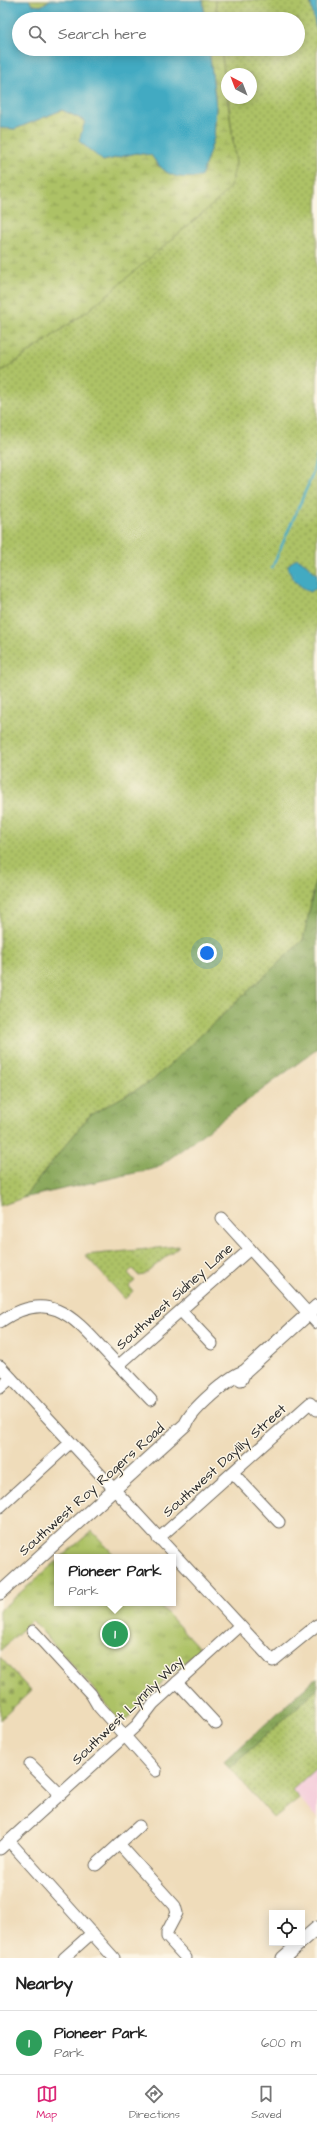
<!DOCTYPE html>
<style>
body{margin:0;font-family:"Architects Daughter",sans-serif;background:#f6f6f6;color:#222}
.controls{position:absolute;right:12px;bottom:12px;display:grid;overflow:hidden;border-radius:0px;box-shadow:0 2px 10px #0003}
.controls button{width:36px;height:36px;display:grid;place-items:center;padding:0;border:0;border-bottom:1px solid #e0e0e0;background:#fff;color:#222;font:20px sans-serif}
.compass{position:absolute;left:221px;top:68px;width:36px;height:36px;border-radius:50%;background:#fff;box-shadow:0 2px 10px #0003;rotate:318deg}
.you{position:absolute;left:207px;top:953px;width:14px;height:14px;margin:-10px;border:3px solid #fff;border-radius:50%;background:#1a73e8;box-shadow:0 0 0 6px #1a73e833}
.badge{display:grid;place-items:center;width:26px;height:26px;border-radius:50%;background:#db2777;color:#fff;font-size:13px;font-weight:700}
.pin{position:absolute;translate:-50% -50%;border:2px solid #fff;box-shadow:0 1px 4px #0006}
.popup{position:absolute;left:54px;top:1554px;width:122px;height:52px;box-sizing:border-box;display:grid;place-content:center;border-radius:0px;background:#fff;filter:drop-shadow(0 1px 3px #0005);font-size:13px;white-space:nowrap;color:#767676}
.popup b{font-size:15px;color:#222}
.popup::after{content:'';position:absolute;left:50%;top:100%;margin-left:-8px;border:8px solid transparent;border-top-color:#fff}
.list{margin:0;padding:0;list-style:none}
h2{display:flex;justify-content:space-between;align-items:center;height:52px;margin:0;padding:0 16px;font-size:17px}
h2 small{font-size:13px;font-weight:400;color:#767676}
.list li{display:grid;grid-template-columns:26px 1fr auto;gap:12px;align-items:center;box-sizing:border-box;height:64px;padding:0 16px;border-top:1px solid #e0e0e0}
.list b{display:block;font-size:15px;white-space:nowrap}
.list p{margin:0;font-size:13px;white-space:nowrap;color:#767676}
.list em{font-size:13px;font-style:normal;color:#767676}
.icon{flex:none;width:22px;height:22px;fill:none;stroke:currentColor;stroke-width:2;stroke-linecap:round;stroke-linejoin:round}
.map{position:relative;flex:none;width:317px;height:1958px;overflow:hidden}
.search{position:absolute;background:#fff;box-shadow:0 2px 10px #0003;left:12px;right:12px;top:12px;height:44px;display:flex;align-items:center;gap:10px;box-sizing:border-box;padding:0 14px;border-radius:22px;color:#767676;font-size:15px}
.sheet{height:116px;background:#fff}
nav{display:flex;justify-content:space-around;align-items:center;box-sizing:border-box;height:56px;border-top:1px solid #e0e0e0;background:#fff;font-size:11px;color:#767676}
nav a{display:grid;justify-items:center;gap:2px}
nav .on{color:#db2777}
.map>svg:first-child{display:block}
.built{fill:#f5cfdb}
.grass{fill:url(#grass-dots);stroke:#6c7648}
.forest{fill:url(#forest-crowns);stroke:#5a6a43}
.wetland{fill:url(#wetland-marsh);stroke:#6c7648}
.cemetery{fill:url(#cemetery-stones);stroke:#6c7648}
.park{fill:url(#park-tufts);stroke:#6c7648}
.water{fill:#42aac2;stroke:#366a76}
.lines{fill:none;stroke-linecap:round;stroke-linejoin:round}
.stream{stroke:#42aac2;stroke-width:2.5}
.minor-casing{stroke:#70695d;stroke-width:13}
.major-casing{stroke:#70695d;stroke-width:15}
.minor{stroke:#fff;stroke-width:11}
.major{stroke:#fff;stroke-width:13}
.labels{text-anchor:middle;stroke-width:3;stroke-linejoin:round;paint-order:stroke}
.street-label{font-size:14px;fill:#2b2b2b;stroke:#fcf5e5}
</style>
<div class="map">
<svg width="317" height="1958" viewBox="0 0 317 1958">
<defs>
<pattern id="grass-dots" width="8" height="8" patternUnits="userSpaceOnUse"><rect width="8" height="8" fill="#adc266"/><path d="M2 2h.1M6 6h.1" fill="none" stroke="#8d9e54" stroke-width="1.8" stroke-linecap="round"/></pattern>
<pattern id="forest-crowns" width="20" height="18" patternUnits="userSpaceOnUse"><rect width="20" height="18" fill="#8aa85b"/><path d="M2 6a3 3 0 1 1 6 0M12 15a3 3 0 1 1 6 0" fill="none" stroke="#71894b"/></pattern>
<pattern id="wetland-marsh" width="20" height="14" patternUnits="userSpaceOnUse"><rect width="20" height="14" fill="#adc266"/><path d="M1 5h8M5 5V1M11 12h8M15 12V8" fill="none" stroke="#8d9e54"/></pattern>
<pattern id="cemetery-stones" width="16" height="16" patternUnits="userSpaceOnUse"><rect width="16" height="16" fill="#adc266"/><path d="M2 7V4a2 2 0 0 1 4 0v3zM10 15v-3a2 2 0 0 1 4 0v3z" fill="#8d9e54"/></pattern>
<pattern id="park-tufts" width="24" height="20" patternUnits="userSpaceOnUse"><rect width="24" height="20" fill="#adc266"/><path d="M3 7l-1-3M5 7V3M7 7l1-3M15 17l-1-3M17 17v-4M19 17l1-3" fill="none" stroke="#8d9e54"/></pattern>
</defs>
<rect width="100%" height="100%" fill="#fcf5e5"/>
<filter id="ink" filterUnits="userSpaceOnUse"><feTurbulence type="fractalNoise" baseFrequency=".025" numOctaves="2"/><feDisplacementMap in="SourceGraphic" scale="8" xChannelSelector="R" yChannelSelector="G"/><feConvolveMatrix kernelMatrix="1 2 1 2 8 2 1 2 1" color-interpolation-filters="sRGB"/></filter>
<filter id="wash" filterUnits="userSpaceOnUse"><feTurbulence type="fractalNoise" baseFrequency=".012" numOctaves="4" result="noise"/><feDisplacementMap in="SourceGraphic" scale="16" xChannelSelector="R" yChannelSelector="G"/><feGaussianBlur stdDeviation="0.9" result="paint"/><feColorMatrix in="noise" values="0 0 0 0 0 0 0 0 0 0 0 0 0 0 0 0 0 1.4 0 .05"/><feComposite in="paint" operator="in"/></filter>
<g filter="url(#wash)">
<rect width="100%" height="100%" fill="#efdcba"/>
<polygon class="built" points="317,1767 317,1818 292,1790"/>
<g class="grass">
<polygon points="215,0 310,0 317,31 317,875 303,940 152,1081 90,1115 23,1198 0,1206 0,373 89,310 236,164 228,98 251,98 251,74 227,74 227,94 221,49 298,49 298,19 218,19"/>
<polygon points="179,1246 144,1275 139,1276 132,1269 128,1273 135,1281 129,1286 133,1291 125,1299 85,1255"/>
<polygon points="317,1689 317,1767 292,1790 299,1798 274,1818 230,1768"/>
</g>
<g class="forest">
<polygon points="317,875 317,1049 157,1168 23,1198 90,1115 152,1081 303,940"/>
<polygon points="317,1677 317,1689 230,1768 224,1762"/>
</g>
<g class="wetland">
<polygon points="29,0 50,0 41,6 32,5"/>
<polygon points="203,0 215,0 218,19 205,19"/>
<polygon points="209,49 221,49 236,164 230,187 218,200 89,310 0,373 0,128 15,129 62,110 85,121 103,161 136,153 152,155 158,166 201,177 214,137 216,106"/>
</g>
<polygon class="cemetery" points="0,1657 31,1691 0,1720"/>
<g class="park">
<polygon points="92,1531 116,1557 61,1557"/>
<polygon points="57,1561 57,1603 158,1603 200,1649 152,1692 125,1721 119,1720 91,1686 32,1620 0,1651 0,1610"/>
</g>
<g class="water">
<path d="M0 0H29L32 5 41 6 50 0H203L205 19H19V49H209L216 106 214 138 201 177C176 179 166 177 151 155L136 153 103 161 79 141 85 121 62 110 15 129 0 128Z"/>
<polygon points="310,0 317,0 317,31 316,29"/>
<path d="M297 558 309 566 317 575V588L310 592C298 585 289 578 288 565Z"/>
</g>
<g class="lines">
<polyline class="stream" points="272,568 312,476 317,455"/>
</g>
</g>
<g filter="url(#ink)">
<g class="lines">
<defs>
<g id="minor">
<polyline points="222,1218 317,1323"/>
<polyline points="181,1311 212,1344"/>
<path d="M0 1322C47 1289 71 1314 103 1349 119 1366 135 1383 151 1400"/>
<polyline points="119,1365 250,1249"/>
<polyline points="0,1366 273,1661 317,1625"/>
<polyline points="0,1388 11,1378"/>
<polyline points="233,1473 279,1522"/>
<polyline points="0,1507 70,1443"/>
<polyline points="158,1539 310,1403 317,1410"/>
<polyline points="33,1631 91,1694 98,1706 156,1771"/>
<polyline points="177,1682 216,1724"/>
<polyline points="30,1764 60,1794"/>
<polyline points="9,1841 114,1958"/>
<polyline points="119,1844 175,1906 177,1913 167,1932 167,1937 186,1958"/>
<polyline points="0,1849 137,1725 153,1704 239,1626"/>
<polyline points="96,1865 139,1826"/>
<polyline points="64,1958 92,1933"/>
</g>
<g id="major">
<polyline points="241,1379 244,1372 317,1306"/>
<path d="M0 1593 186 1424C191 1410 230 1376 244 1372"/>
<polyline points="302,1941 317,1928"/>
<polyline points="283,1958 300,1943"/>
</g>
</defs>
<use href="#minor" class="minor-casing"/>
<use href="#major" class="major-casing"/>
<use href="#minor" class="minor"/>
<use href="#major" class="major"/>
</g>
</g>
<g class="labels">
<g class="street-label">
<text transform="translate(174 1296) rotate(-42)" y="5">Southwest Sidney Lane</text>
<text transform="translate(224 1460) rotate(-42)" y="5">Southwest Daylily Street</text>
<text transform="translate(91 1489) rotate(-42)" y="5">Southwest Roy Rogers Road</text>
<text transform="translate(127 1710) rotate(-44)" y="5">Southwest Lynnly Way</text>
</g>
</g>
</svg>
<div class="controls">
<button><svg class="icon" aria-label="locate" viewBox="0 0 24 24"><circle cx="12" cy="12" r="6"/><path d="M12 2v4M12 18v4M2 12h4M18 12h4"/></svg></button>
</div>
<svg class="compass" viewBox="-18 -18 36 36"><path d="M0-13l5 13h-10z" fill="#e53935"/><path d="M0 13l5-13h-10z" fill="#767676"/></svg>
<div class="you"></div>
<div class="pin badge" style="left:115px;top:1634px;background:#2e9e5b">1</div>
<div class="popup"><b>Pioneer Park</b>Park</div>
<div class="search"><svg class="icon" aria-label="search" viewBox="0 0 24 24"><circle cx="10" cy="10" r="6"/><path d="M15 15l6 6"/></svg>Search here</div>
</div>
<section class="sheet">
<h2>Nearby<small></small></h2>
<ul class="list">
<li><span class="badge" style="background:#2e9e5b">1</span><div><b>Pioneer Park</b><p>Park</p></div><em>600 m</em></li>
</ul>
</section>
<nav>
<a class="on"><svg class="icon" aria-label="map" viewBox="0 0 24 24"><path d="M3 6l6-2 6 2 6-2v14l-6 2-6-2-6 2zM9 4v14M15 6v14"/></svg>Map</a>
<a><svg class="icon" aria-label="directions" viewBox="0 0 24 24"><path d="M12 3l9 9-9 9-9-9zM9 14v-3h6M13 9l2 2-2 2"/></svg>Directions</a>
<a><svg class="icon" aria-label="saved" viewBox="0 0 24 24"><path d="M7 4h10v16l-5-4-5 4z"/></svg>Saved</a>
</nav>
